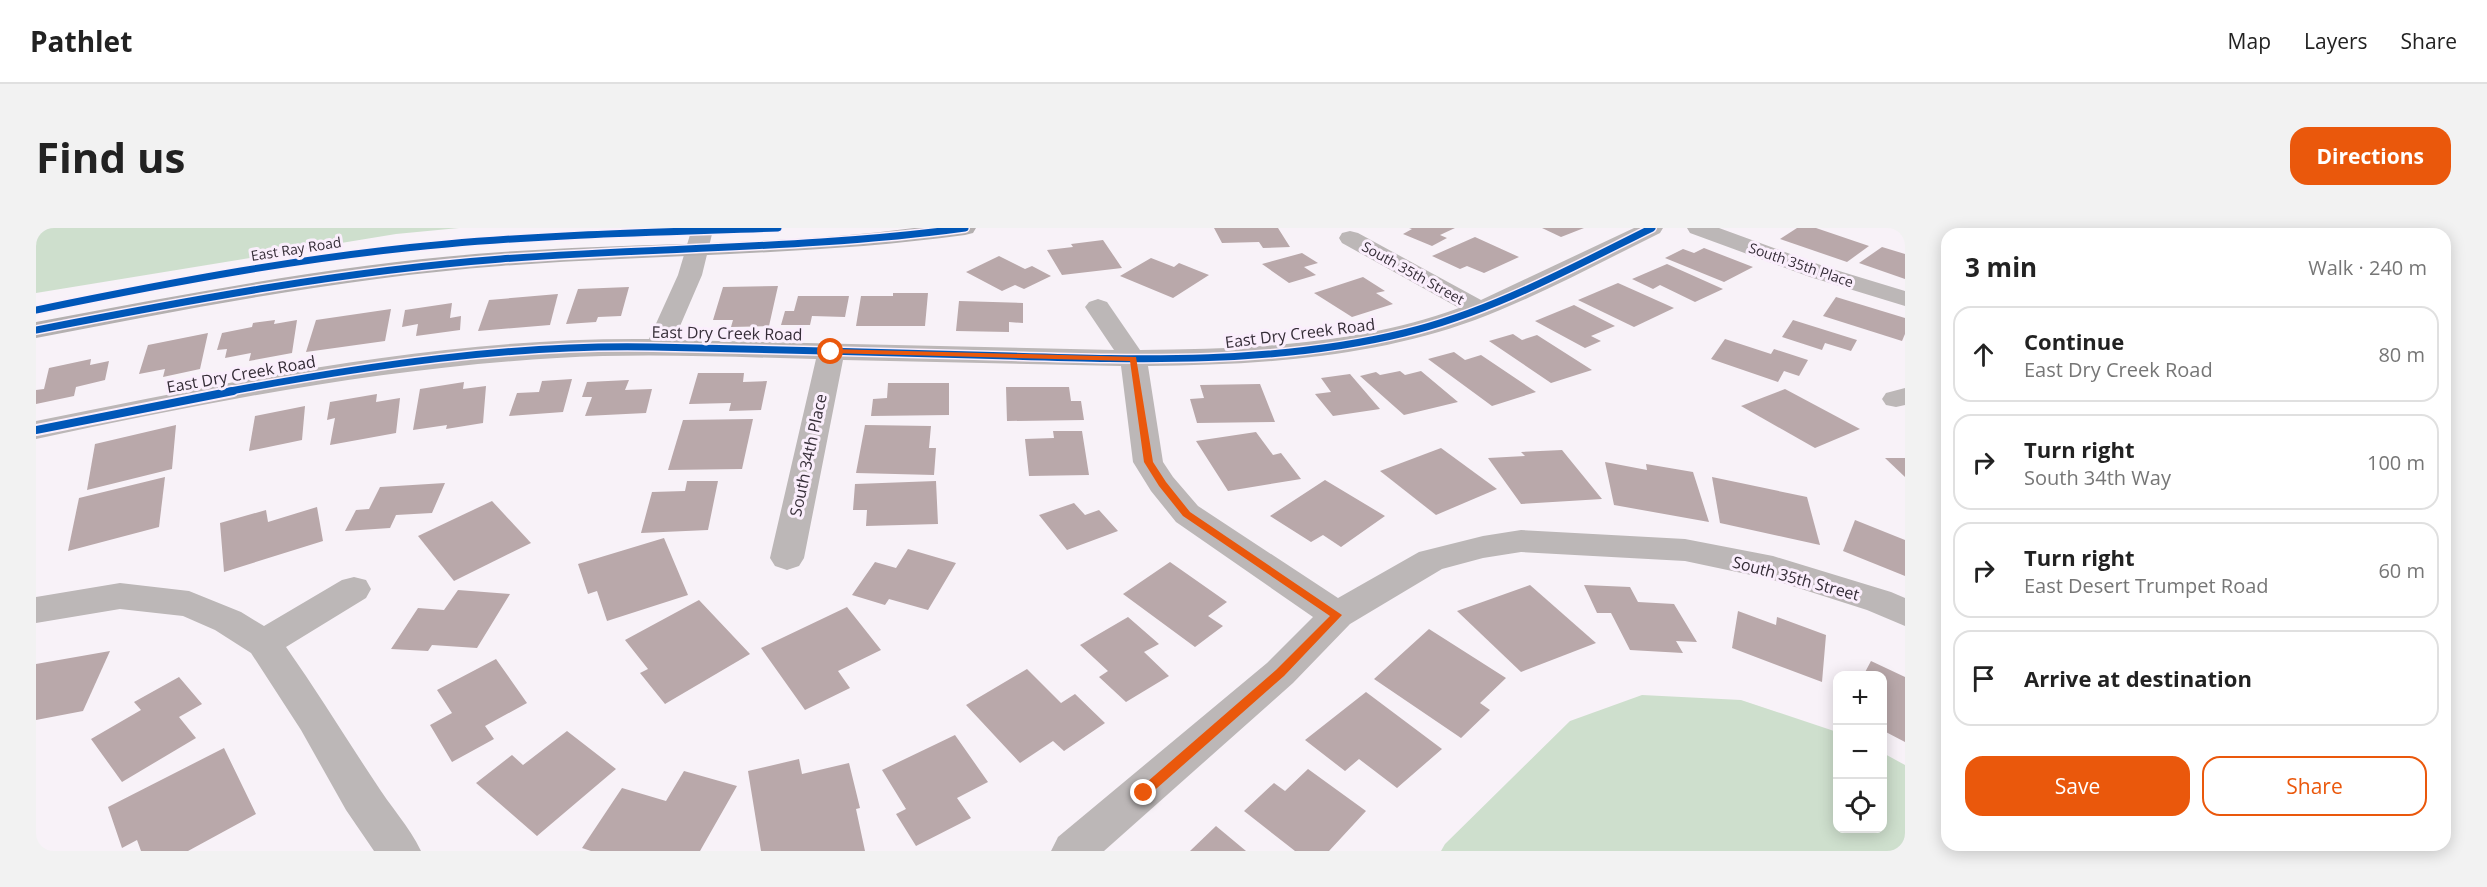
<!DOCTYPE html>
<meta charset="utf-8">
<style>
body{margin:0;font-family:"Open Sans",sans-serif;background:#f2f2f2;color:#222}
.controls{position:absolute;right:18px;bottom:18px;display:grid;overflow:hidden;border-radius:12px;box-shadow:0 3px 15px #0003}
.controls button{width:54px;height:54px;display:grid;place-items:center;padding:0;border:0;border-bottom:2px solid #e0e0e0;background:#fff;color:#222;font:30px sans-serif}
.stop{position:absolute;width:18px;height:18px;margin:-14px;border:4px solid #ea580c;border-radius:50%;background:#fff}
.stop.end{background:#ea580c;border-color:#fff;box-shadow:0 2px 6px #0008}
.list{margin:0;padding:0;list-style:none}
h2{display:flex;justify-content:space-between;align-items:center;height:78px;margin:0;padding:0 24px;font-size:26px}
h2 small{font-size:20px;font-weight:400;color:#767676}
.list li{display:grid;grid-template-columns:39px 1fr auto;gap:18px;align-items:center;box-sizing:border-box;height:96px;margin:0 12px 12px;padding:0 12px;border:2px solid #e0e0e0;border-radius:18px}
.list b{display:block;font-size:22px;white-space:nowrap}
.list p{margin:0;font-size:20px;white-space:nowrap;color:#767676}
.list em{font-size:20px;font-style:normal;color:#767676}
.actions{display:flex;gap:12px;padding:18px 24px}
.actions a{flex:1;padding:14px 0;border:2px solid #ea580c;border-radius:18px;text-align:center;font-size:21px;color:#ea580c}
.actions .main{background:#ea580c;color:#fff}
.icon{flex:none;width:33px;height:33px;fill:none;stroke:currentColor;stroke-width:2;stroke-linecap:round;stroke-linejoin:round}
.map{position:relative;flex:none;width:1869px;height:623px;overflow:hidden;border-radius:18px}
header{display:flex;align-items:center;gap:36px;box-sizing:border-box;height:84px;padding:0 30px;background:#fff;border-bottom:2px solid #e0e0e0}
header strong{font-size:28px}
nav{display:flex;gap:33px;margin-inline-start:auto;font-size:21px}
.intro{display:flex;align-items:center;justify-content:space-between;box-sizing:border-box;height:144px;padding:0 36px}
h1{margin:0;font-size:42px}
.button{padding:15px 27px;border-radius:18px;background:#ea580c;color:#fff;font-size:21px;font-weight:700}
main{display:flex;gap:36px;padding:0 36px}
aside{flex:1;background:#fff;border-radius:18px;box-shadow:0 3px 15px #0003}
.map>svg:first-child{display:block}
.green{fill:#cedfcd}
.building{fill:#b9a8aa}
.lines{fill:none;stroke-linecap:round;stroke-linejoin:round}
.minor{fill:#bcb7b7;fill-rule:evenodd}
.major{fill:#b4b0b0;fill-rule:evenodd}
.cycleway-far1-casing{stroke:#faeefc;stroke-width:10}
.cycleway-casing{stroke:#faeefc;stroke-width:12}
.cycleway-far1{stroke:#0057b8;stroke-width:7}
.cycleway{stroke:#0057b8;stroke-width:8}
.route{fill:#ea580c}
.labels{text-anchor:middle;stroke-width:6;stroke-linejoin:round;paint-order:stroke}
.far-street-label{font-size:14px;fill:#352d37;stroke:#faeefc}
.street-label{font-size:16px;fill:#352d37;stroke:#faeefc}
</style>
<header>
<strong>Pathlet</strong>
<nav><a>Map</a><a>Layers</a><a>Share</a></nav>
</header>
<div class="intro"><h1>Find us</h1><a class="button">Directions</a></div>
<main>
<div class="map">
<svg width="1869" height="623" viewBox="0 0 1869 623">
<rect width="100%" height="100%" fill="#f8f2f8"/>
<g class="green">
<polygon points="0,0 423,0 360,6 0,65"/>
<polygon points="1606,467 1705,472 1801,504 1802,600 1846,600 1847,525 1869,537 1869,623 1405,623 1409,616 1534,493"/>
</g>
<g class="building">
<polygon points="1178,0 1242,0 1254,19 1227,20 1223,14 1186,15"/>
<polygon points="1373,0 1419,0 1404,7 1411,10 1396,18 1367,6 1376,1"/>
<polygon points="1506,0 1548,0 1525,9"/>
<polygon points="1761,0 1780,0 1833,18 1811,34 1744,11"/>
<polygon points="1439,9 1483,29 1448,45 1431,38 1424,41 1396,28"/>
<polygon points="1067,12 1086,40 1026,47 1011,22 1037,19 1035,16"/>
<polygon points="1846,19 1869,26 1869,51 1823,35"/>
<polygon points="1668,20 1717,39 1688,54 1629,30 1647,21 1658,25"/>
<polygon points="1266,25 1282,35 1268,39 1280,47 1253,55 1226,36"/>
<polygon points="963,28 989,41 996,38 1015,48 988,61 979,57 966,63 930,44"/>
<polygon points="1115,30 1138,39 1143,35 1173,47 1137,70 1084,48"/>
<polygon points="1631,36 1687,61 1659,74 1624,57 1617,61 1596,51"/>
<polygon points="1327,49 1349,63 1340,65 1357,76 1316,89 1278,65"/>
<polygon points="1582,55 1638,80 1598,99 1542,72"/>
<polygon points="742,58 733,98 695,99 697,92 677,92 687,59"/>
<polygon points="593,59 585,88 562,89 560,94 530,96 542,61"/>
<polygon points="857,65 892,65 889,98 820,98 825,68 857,68"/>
<polygon points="522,66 514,97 442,103 453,72"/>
<polygon points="762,68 813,68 809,89 776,88 774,97 745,97 749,83 758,83"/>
<polygon points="1800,69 1869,90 1869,106 1866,113 1787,88"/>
<polygon points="923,73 987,75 987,95 973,94 973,104 920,103"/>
<polygon points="416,75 414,90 425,88 424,102 380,108 382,96 366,99 369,82"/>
<polygon points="1538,77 1579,98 1555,108 1565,113 1549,120 1499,93"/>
<polygon points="355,81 349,113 270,124 280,92"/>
<polygon points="239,92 238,96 261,92 256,125 213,133 215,125 189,130 191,121 181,122 186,105 216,99 217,95"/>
<polygon points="1757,92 1821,112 1815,123 1789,115 1786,122 1746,109"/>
<polygon points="172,105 164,141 127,149 129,141 103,146 112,117"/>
<polygon points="1477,106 1486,112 1501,107 1556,142 1515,155 1453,113"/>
<polygon points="1689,111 1735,126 1738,121 1772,132 1763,148 1748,143 1742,154 1675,131"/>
<polygon points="1418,124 1429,132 1445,127 1500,164 1456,178 1392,131"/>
<polygon points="55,131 54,137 73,133 69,152 40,159 38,168 0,176 0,162 8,161 13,140"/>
<polygon points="1364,143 1369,147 1385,143 1422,174 1368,187 1324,148 1340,144 1344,147"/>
<polygon points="662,145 708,145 707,154 731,153 725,182 693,183 695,175 653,176"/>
<polygon points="1314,146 1344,181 1297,188 1279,166 1295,164 1285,150"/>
<polygon points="536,151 527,184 473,188 481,165 503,164 506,153"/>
<polygon points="593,152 589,162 616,161 610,185 549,188 556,169 546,169 551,154"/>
<polygon points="428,154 427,161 450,158 447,195 410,201 411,197 377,202 384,161"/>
<polygon points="852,155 913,155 913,187 835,188 837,171 851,170"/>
<polygon points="1224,156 1239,194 1161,195 1154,171 1168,170 1164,157"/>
<polygon points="970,159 1033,159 1035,173 1045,173 1048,192 971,193"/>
<polygon points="1749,161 1824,201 1779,220 1705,178"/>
<polygon points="341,166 340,174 364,170 360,205 294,217 299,190 291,192 294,174"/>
<polygon points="269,178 266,212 213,223 219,188"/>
<polygon points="717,191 706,241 632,242 647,192"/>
<polygon points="140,197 136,241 51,262 59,216"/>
<polygon points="829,197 895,198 893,220 900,220 898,247 820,245"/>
<polygon points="1017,203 1046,203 1053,247 993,248 989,211 1018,210"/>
<polygon points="1220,204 1237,227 1245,225 1265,251 1192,263 1160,213"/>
<polygon points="1405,220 1461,261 1400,287 1344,243"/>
<polygon points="1526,222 1566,271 1485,276 1452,230 1489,228 1485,224"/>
<polygon points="1849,230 1869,230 1869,249"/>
<polygon points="1569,234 1611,242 1610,236 1657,244 1673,294 1578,277"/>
<polygon points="129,249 123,299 32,323 43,270"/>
<polygon points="1676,249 1771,269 1784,317 1684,295"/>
<polygon points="1289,252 1349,288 1305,319 1287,307 1275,314 1234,288"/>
<polygon points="651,253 682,253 672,302 605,305 616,264 649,263"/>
<polygon points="900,253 902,296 830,298 831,282 817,282 819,256"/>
<polygon points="409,255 396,285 360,287 354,300 309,303 320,282 333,281 344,259"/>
<polygon points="456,273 495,315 418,353 382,308"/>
<polygon points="1038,275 1049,287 1063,282 1082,303 1031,322 1003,287"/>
<polygon points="281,279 287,313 188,344 184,295 230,282 232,294"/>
<polygon points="1819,292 1869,312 1869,348 1807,323"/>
<polygon points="628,310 652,367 571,393 561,363 552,366 542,336"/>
<polygon points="872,321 920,335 892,382 853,371 849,377 816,367 839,334 860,340"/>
<polygon points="1134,334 1191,374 1172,388 1187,398 1159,419 1087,366"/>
<polygon points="1494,357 1560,415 1485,444 1421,383"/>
<polygon points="1548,357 1594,359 1602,374 1638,376 1661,414 1640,413 1647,425 1594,422 1575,385 1561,385"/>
<polygon points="422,362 474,366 441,420 396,417 392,423 355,421 382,380 408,382"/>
<polygon points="663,372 714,426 629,476 604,445 612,441 589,412"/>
<polygon points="811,379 845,422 802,443 814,460 769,482 725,420"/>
<polygon points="1702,383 1740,397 1741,389 1790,407 1786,454 1696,420"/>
<polygon points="1092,389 1123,416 1108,424 1133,448 1090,474 1063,449 1072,443 1044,417"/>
<polygon points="1393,401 1470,450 1444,475 1454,482 1425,510 1338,451"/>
<polygon points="74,423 47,483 0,492 0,436"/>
<polygon points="460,431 491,475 449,498 458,511 416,534 394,497 416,485 401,462"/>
<polygon points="1835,433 1869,449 1869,514 1846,502 1846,448 1827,448"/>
<polygon points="991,441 1025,475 1039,466 1069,495 1028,523 1017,513 984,535 930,477"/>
<polygon points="143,449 166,476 143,489 160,510 86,554 55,511 105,482 98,474"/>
<polygon points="1330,464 1406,521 1361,560 1323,531 1309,543 1269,512"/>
<polygon points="531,503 580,541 501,608 440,555 476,527 487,537"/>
<polygon points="919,507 952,554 921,570 935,590 880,618 860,586 870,581 846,542"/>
<polygon points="188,520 220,586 152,623 105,623 101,612 86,620 72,579"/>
<polygon points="763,531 766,546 813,535 824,580 820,581 829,623 725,623 712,543"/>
<polygon points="1272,541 1330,583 1293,623 1259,623 1208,583 1238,555 1249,563"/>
<polygon points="648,543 701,558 664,623 555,623 546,620 586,560 630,573"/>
<polygon points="1180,598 1210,623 1154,623"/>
</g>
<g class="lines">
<g class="minor">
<path d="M656 0H676L677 2 666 47 638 112 1078 122 1049 79 1053 74 1062 71 1071 74 1104 122C1211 121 1322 117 1423 80L1306 15 1303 10 1306 5 1314 3 1322 5 1445 72 1598 0H1627L1624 5C1563 35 1503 68 1439 92 1335 130 1221 137 1112 138L1127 234 1137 249 1162 278 1302 370 1383 324 1447 308 1485 302 1649 311 1737 328 1855 364 1869 370V398L1831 382 1734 351 1649 333 1485 324 1447 330 1406 341 1314 396 1257 455 1068 623H1015L1022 609 1231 435 1277 389 1140 294 1115 263 1097 234 1085 138 807 132 768 330 763 338 751 342 739 338 734 330 780 131C694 129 607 125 521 130 345 140 172 174 0 211V193C201 152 406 109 613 111L642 47Z"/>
<polygon points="1651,0 1683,0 1790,39 1869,63 1869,78 1774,49 1654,5"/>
<polygon points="1869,160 1869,177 1860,179 1850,177 1846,171 1850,165"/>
<path d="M318 349 330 352 335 361 330 370 250 419C281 463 309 509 339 554 354 578 373 598 385 623H338L310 582 265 502 215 425 179 402 147 388 84 381 0 395V369L84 355 153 363 205 384 228 398 306 352Z"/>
</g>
<path class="major" d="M878 0H940L937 5 929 7C775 28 620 26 465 38 308 50 154 80 0 110V94C154 65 309 35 466 24 603 14 742 18 878 0Z"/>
<defs>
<g id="cycleway-far1">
<path d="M0 82C136 54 273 28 411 16 521 6 632 4 742 0"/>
<path d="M0 102C154 72 308 43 465 31 620 19 775 21 929 0"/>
<path d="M189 164C329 138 474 116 617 119 736 121 856 125 975 128 1105 132 1240 136 1368 105 1456 84 1535 40 1616 0"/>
</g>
<polyline id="cycleway" points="0,202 197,163"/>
</defs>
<use href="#cycleway-far1" class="cycleway-far1-casing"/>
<use href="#cycleway" class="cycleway-casing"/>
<use href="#cycleway-far1" class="cycleway-far1"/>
<use href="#cycleway" class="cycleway"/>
</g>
<polygon class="route" points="795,121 1100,129 1117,234 1130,254 1154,284 1306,387 1248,448 1112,568 1103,568 1102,565 1103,561 1240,442 1294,388 1147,288 1123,258 1108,234 1094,133 792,125 792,122"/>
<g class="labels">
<g class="far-street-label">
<text transform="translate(260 21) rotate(-9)" y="5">East Ray Road</text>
<text transform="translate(1765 37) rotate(19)" y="5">South 35th Place</text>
<text transform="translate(1377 45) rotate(29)" y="5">South 35th Street</text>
</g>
<g class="street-label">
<text transform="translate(691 105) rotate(1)" y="6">East Dry Creek Road</text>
<text transform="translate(1264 105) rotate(-7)" y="6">East Dry Creek Road</text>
<text transform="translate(205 146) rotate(-10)" y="6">East Dry Creek Road</text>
<text transform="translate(772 227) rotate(-78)" y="6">South 34th Place</text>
<text transform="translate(1760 350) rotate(15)" y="6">South 35th Street</text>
</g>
</g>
</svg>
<div class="controls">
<button>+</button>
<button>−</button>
<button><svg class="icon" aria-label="locate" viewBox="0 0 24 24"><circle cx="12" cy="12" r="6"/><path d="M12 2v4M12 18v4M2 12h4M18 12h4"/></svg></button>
</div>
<div class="stop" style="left:795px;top:124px"></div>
<div class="stop end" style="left:1108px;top:565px"></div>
</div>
<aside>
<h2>3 min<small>Walk · 240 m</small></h2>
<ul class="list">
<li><svg class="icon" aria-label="ahead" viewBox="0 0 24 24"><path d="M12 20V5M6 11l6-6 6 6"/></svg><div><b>Continue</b><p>East Dry Creek Road</p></div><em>80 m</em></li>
<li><svg class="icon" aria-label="right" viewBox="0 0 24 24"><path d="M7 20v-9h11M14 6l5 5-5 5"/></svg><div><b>Turn right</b><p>South 34th Way</p></div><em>100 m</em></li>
<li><svg class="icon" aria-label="right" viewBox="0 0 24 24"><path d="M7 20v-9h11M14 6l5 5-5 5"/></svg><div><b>Turn right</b><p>East Desert Trumpet Road</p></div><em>60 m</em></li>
<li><svg class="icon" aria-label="arrive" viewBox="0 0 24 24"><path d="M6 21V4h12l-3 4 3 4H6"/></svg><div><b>Arrive at destination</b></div></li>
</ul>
<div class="actions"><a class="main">Save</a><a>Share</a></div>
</aside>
</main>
